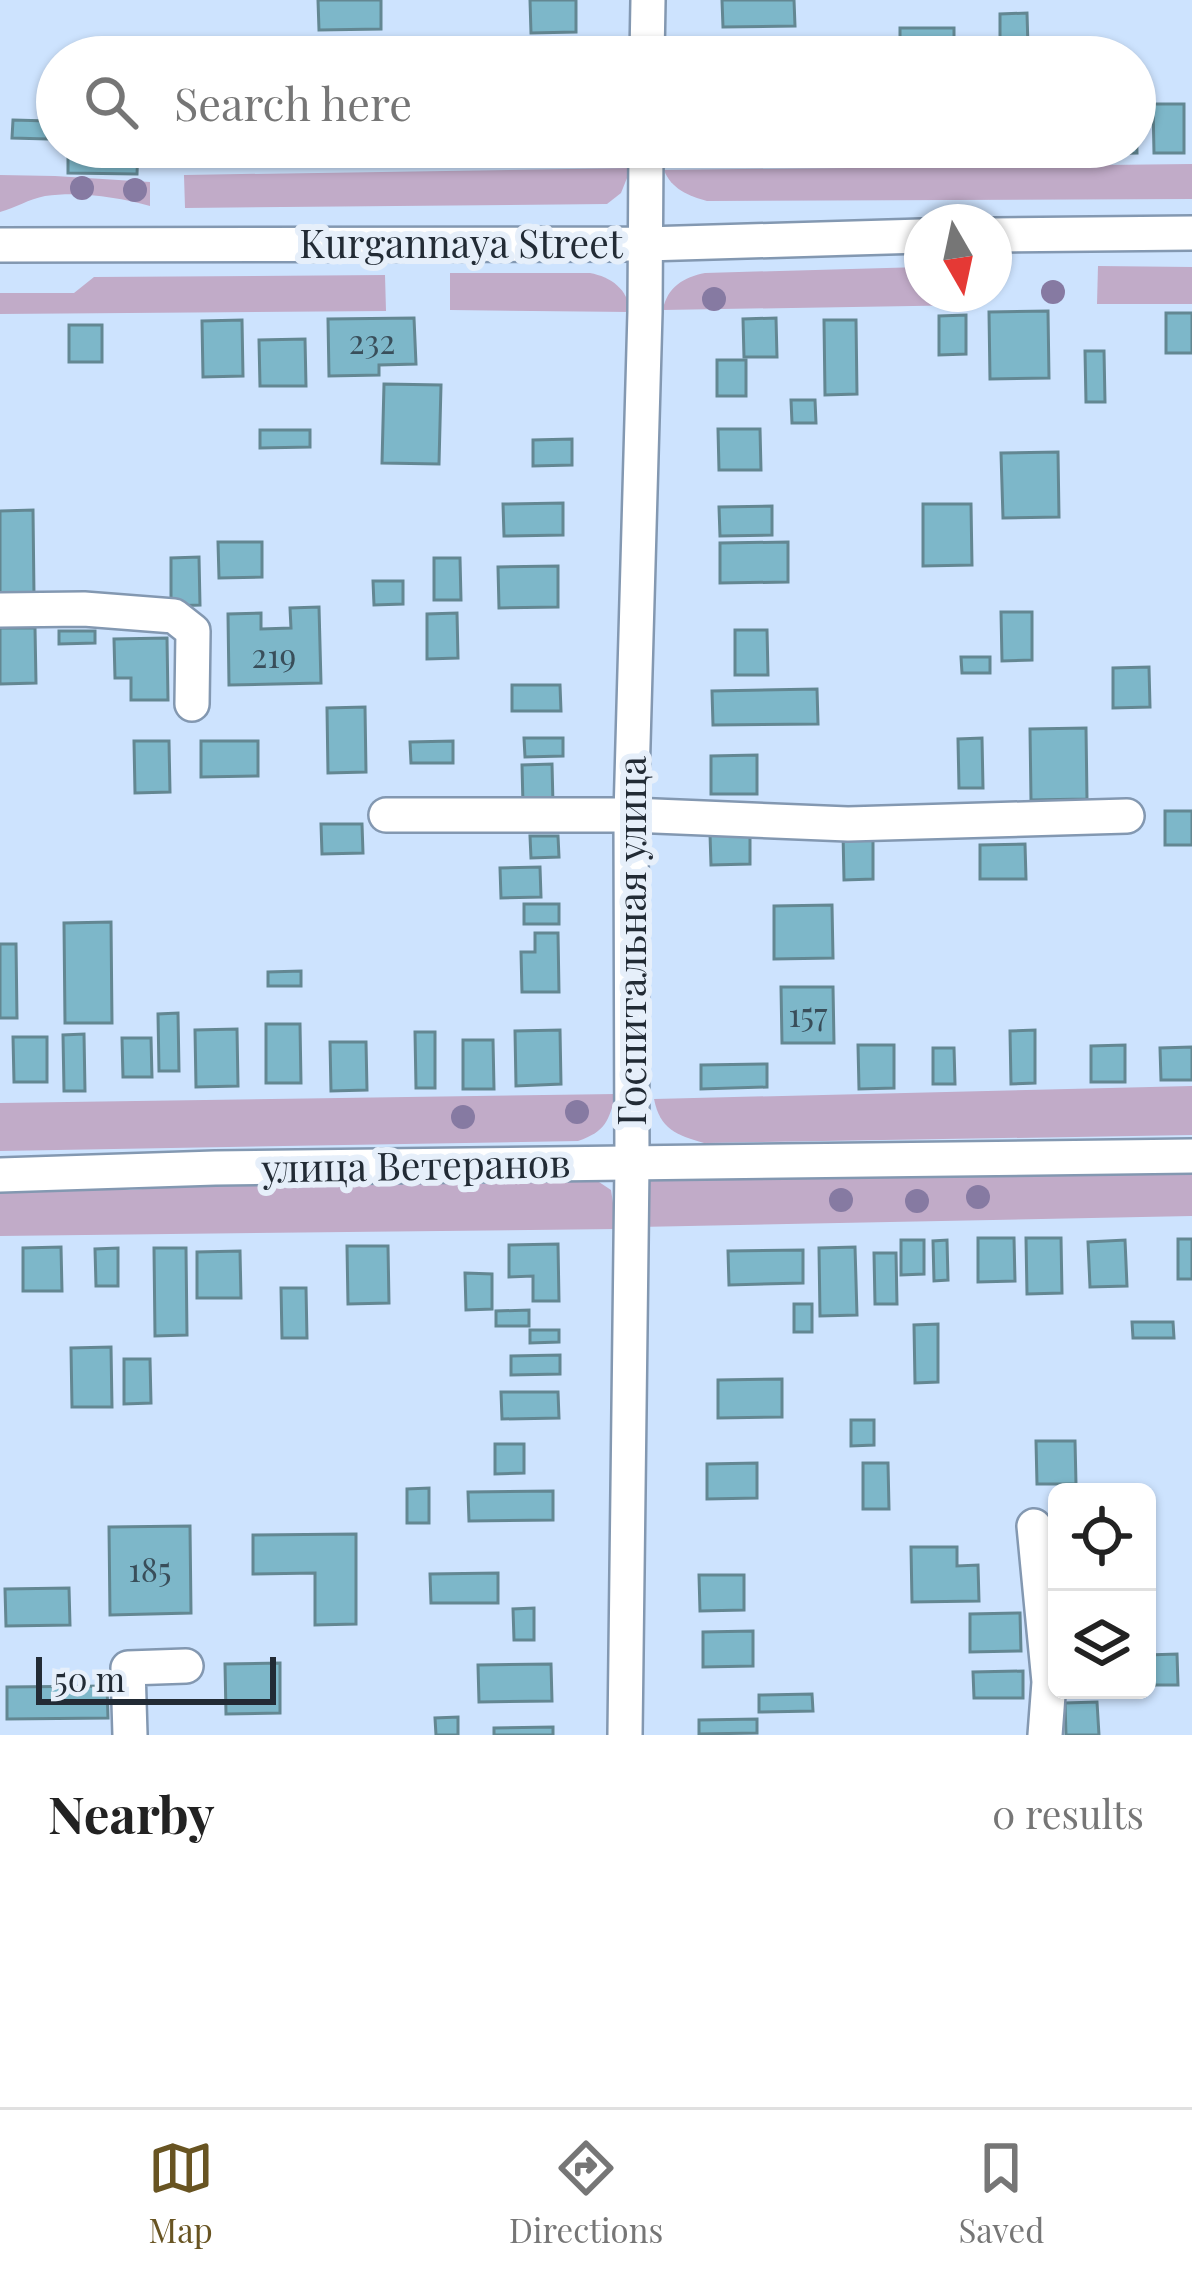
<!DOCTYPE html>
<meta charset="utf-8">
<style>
body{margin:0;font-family:"Playfair Display",serif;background:#f6f6f6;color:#222}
.controls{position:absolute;right:36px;bottom:36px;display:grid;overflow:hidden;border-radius:18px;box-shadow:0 3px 9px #0004}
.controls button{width:108px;height:108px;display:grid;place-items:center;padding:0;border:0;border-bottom:3px solid #e0e0e0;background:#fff;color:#222;font:60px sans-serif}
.compass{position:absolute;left:904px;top:204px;width:108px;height:108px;border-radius:50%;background:#fff;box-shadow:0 3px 9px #0004;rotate:171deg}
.scale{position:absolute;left:36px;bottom:30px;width:240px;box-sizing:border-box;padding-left:12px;border:6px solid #222b35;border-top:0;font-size:33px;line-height:42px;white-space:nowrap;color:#222b35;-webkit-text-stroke:9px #e6effa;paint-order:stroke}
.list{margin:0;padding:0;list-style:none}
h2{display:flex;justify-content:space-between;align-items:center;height:156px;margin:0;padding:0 48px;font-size:51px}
h2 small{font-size:39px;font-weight:400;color:#767676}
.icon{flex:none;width:66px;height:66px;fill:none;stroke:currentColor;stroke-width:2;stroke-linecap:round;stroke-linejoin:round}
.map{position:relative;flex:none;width:1192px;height:1735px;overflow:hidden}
.search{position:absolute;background:#fff;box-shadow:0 3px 9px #0004;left:36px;right:36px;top:36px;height:132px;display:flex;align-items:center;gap:30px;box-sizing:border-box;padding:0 42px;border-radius:66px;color:#767676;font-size:45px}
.sheet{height:372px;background:#fff}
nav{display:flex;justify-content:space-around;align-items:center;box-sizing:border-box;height:168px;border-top:3px solid #e0e0e0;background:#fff;font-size:33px;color:#767676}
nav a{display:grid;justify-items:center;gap:6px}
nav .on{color:#685422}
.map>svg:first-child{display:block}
.grass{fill:#c1abc8}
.building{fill:#7db7c9;stroke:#638792;stroke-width:3}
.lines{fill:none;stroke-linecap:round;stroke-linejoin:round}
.minor-casing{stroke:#8398b1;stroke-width:38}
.minor{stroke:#fff;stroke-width:33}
.tree{fill:#867aa2}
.labels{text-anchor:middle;stroke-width:12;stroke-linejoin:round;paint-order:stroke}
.number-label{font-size:33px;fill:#394e5a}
.street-label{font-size:39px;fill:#222b35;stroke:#e6effa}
</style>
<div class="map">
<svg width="1192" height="1735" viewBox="0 0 1192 1735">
<rect width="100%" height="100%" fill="#cde3fe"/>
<g class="grass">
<path d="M1192 164V199L707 201C689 196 671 189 664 170Z"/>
<polygon points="631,168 621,193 607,204 185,208 184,175"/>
<path d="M0 175 55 176 150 182V206C117 197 80 191 45 196 29 199 15 208 0 212Z"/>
<polygon points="1098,266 1192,267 1192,304 1097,304"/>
<path d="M922 267V294H973V305L663 310C667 287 684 277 705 273Z"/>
<path d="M450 273H590C611 277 628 289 630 312L450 310Z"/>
<polygon points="385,275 386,311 0,314 0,293 74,293 94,277"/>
<path d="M1192 1086V1135L704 1143C676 1135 660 1129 654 1099Z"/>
<path d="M616 1094C608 1122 606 1131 578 1141L0 1151V1103Z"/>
<polygon points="1192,1167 1192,1216 638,1227 638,1193 649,1179 666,1177"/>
<polygon points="539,1177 596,1180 611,1190 617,1229 0,1236 0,1186 42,1183 130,1190 245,1181 439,1179 482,1184"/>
</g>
<g class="building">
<polygon points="318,0 381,0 381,29 319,30"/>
<polygon points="530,0 576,0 576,32 531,33"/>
<polygon points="722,0 794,0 795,26 723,27"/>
<polygon points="1027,13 1028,47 1000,47 1000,14"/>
<rect x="900" y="28" width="54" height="29"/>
<polygon points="818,41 818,57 767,57 766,42"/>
<rect x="430" y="49" width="60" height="8"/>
<polygon points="1135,71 1137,153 1092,154 1092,147 1135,147"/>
<polygon points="1153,104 1184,104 1184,153 1154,153"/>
<polygon points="13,120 48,121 47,139 12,138"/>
<polygon points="68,147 138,147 137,174 68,173"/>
<polygon points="165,147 223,147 223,165 165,166"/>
<rect x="396" y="147" width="25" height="17"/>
<rect x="514" y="147" width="59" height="17"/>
<polygon points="718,147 811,147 811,163 718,165"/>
<rect x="846" y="147" width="47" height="12"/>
<polygon points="1048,311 1049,378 990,379 989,312"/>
<rect x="1166" y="313" width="26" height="40"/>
<polygon points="966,315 966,354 939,355 939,316"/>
<polygon points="414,318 416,364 379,365 379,375 329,376 328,319"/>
<polygon points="776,318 777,357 744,357 743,319"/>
<polygon points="242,320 243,376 203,377 202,321"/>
<polygon points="824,320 856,320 857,394 825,395"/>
<rect x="69" y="325" width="33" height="37"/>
<polygon points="305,339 306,386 260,386 259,340"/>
<polygon points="1085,351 1104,351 1105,402 1086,402"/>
<rect x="717" y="360" width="29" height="36"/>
<polygon points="384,384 441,385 439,464 382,463"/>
<polygon points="791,400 815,400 816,423 792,423"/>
<polygon points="718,429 760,429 761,470 719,470"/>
<polygon points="260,430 310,430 310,447 260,448"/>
<polygon points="572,439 572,465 533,466 533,440"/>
<polygon points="1058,452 1059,517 1003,518 1001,453"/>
<polygon points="563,503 563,535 504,536 503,504"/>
<polygon points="923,504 971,504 972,565 923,566"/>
<polygon points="772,506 772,535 720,536 719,507"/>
<polygon points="33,510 34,596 0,596 0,511"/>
<polygon points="218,542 262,542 262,577 219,578"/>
<polygon points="788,542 788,582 720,583 720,543"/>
<polygon points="199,557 200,605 171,606 171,558"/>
<polygon points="434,558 460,558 461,600 434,600"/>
<polygon points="558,566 558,607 499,608 498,567"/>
<polygon points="373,581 403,581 403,604 374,605"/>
<polygon points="319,607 321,683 229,685 228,614 261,613 261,629 291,628 290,608"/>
<polygon points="1001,612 1032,612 1032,660 1002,661"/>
<polygon points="457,613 458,658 427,659 427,614"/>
<polygon points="0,628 35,628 36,683 0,684"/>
<polygon points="735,630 767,630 768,675 735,675"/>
<polygon points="59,631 95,631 95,643 59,644"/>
<polygon points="167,638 168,700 131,700 131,678 115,678 114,639"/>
<polygon points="961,657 990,657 990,673 962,673"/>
<polygon points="1149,667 1150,707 1113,708 1113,668"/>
<polygon points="512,685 560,685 561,711 512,711"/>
<polygon points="817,689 818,724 713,725 712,691"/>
<polygon points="365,707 366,772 328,773 327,708"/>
<polygon points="1086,728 1087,799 1031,800 1030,729"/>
<polygon points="524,738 563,738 563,756 525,757"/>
<polygon points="982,738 983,788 959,788 958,739"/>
<polygon points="134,741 169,741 170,792 135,793"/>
<polygon points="201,741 258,741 258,776 201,777"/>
<polygon points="453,741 453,763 411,763 410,742"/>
<polygon points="757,755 757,794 711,794 711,756"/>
<polygon points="552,764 553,804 523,805 522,765"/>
<rect x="1165" y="811" width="27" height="34"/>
<polygon points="321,824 362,824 363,853 322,854"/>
<polygon points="873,832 873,879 844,880 843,833"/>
<polygon points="750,833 750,864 711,865 710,834"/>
<polygon points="530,836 558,836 559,857 531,858"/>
<polygon points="1025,844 1026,879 980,879 980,845"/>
<polygon points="540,867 541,897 501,898 500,868"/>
<rect x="524" y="904" width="35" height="20"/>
<polygon points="832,905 833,958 774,959 774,906"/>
<polygon points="111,922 112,1023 65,1023 64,923"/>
<polygon points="535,933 558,933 559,992 522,992 521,952 535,952"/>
<polygon points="0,944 16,944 17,1018 0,1018"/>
<polygon points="301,971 301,986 268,986 268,972"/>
<polygon points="781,987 833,987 834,1043 782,1043"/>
<polygon points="178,1013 179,1071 159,1071 158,1014"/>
<polygon points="266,1024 300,1024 301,1083 266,1083"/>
<polygon points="237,1029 238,1086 196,1087 195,1030"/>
<polygon points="560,1030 561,1084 516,1086 515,1031"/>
<polygon points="1035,1030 1035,1083 1011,1084 1010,1031"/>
<polygon points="415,1032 435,1032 435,1088 416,1088"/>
<polygon points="84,1034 85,1091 64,1091 63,1035"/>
<polygon points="13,1037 47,1037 47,1082 14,1082"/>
<polygon points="122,1038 151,1038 152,1077 123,1077"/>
<polygon points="463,1040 493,1040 494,1089 463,1089"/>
<polygon points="330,1042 366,1042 367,1090 331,1091"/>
<polygon points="858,1045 894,1045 894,1088 859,1089"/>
<polygon points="1125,1045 1125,1082 1091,1082 1091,1046"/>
<polygon points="1192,1047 1192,1080 1161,1080 1160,1048"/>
<polygon points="933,1048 954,1048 955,1084 933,1084"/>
<polygon points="767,1064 767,1087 701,1089 701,1065"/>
<polygon points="978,1238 1014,1238 1015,1281 978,1282"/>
<polygon points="1026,1238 1061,1238 1062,1293 1027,1294"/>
<rect x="1178" y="1239" width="14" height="40"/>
<polygon points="901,1240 924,1240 924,1274 901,1275"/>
<polygon points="947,1240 948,1280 934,1281 933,1241"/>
<polygon points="1125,1240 1127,1286 1090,1287 1088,1242"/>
<polygon points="558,1244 559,1301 533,1301 533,1276 509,1277 509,1245"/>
<polygon points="347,1246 388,1246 389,1303 348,1304"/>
<polygon points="61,1247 62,1291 23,1291 23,1248"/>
<polygon points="855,1247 857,1315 820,1316 819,1248"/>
<polygon points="118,1248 118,1286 96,1286 95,1249"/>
<polygon points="154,1248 186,1248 187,1335 155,1336"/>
<polygon points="803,1250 803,1283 729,1285 728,1251"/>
<polygon points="240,1251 241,1298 197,1298 197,1252"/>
<polygon points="874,1253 896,1253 897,1304 875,1304"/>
<polygon points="465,1273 492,1274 492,1309 466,1310"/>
<polygon points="281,1288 306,1288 307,1338 282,1338"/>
<rect x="794" y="1304" width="18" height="28"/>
<polygon points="529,1310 529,1326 496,1326 496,1311"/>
<polygon points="1132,1322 1173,1322 1174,1338 1133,1338"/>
<polygon points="938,1324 938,1382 915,1383 914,1325"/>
<polygon points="530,1330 559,1330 559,1342 530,1343"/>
<polygon points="111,1347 112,1407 72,1407 71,1348"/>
<polygon points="560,1355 560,1374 511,1375 511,1356"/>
<polygon points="124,1359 150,1359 151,1403 124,1404"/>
<polygon points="782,1379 782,1417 718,1418 718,1380"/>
<polygon points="501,1392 558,1392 559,1418 502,1419"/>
<polygon points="851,1420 874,1420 874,1445 851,1446"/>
<polygon points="1036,1441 1075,1441 1076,1484 1037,1484"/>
<polygon points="495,1444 524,1444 524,1473 495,1474"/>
<polygon points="757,1463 757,1498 707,1499 707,1464"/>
<polygon points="863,1463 888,1463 889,1509 863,1509"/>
<polygon points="429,1488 429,1523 407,1523 407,1489"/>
<polygon points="553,1491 553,1520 469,1521 468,1492"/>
<polygon points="190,1526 191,1613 110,1615 109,1527"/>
<polygon points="356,1534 356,1624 315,1625 315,1573 253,1574 253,1535"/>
<polygon points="911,1547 957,1547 957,1566 978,1565 979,1601 912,1602"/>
<polygon points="498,1573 498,1603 431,1603 430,1574"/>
<polygon points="699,1575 744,1575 744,1610 700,1611"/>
<polygon points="69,1588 70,1625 6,1626 5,1589"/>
<polygon points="534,1608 534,1640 514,1640 513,1609"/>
<polygon points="1020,1613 1021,1651 970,1652 970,1614"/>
<polygon points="753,1631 753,1666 703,1667 703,1632"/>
<polygon points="1177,1654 1178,1685 1147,1685 1147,1655"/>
<polygon points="280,1663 280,1713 226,1714 225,1664"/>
<polygon points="551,1664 552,1701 479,1702 478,1665"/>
<polygon points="1023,1671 1023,1698 974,1698 973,1672"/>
<polygon points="107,1686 108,1718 7,1719 7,1687"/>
<polygon points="812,1694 813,1711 759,1712 759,1695"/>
<polygon points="1097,1702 1099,1735 1066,1735 1065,1703"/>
<polygon points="458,1717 458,1735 436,1735 435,1718"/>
<polygon points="757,1719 757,1733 699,1734 699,1720"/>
<polygon points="553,1727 553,1735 494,1735 494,1728"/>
</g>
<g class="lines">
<defs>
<g id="minor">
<polyline points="647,57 648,0"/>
<polyline points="994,235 1192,233"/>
<polyline points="0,245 646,244 922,236"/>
<polyline points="0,610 84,609 174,616 193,631 192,704"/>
<polyline points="386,815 631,815 848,824 1127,816"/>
<polyline points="0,1175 215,1168 1192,1156"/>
<polyline points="1034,1526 1049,1682 1045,1735"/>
<polyline points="130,1735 128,1668 186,1666"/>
<polyline points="625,1735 632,1164 631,815 645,312 646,147"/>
</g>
</defs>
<use href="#minor" class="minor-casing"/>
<use href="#minor" class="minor"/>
</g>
<g class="tree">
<circle cx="82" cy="188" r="12"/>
<circle cx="135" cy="190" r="12"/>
<circle cx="1053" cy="292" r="12"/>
<circle cx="714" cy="299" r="12"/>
<circle cx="577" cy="1112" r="12"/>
<circle cx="463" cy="1117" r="12"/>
<circle cx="978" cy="1197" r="12"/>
<circle cx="841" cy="1200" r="12"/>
<circle cx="917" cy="1201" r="12"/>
</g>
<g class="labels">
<g class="number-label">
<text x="372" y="354">232</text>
<text x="274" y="668">219</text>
<text x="808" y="1027">157</text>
<text x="150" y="1582">185</text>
</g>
<g class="street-label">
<text x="461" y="258">Kurgannaya Street</text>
<text transform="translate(632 941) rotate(-90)" y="14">Госпитальная улица</text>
<text transform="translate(416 1166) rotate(-1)" y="14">улица Ветеранов</text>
</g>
</g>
</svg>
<div class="controls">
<button><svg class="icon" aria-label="locate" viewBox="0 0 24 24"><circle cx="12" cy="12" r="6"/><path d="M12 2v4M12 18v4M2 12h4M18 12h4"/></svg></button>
<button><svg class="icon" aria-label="layers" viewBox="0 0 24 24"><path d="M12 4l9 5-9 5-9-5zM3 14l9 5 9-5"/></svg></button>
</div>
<svg class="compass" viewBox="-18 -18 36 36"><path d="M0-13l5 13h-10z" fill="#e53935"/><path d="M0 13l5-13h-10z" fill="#767676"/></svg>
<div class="scale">50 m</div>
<div class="search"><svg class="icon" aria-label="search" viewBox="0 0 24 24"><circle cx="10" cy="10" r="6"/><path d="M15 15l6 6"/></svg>Search here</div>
</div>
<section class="sheet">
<h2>Nearby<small>0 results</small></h2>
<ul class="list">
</ul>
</section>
<nav>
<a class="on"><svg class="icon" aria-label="map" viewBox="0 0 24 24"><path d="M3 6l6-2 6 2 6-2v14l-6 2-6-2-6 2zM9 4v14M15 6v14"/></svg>Map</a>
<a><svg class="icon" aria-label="directions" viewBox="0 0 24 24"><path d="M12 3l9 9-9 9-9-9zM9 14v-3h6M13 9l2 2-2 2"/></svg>Directions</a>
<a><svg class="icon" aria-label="saved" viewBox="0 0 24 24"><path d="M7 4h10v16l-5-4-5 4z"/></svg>Saved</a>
</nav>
